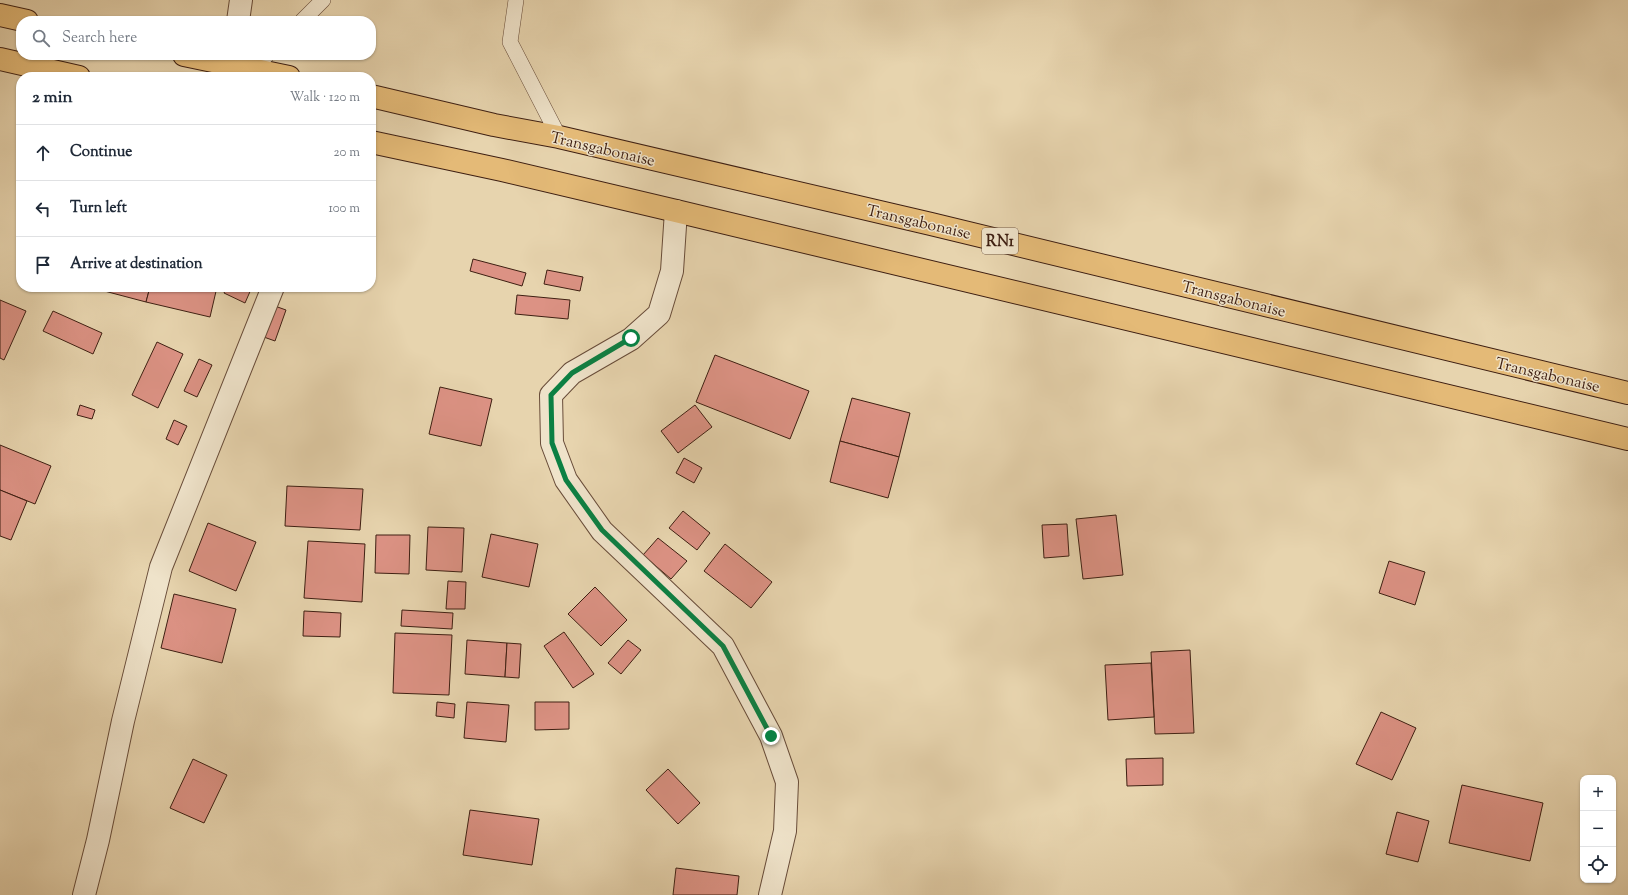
<!DOCTYPE html>
<meta charset="utf-8">
<style>
body{margin:0;font-family:"Sorts Mill Goudy",serif;background:#f6f6f7;color:#1f2937}
.controls{position:absolute;right:12px;bottom:12px;display:grid;overflow:hidden;border-radius:8px;box-shadow:0 1px 3px #0004}
.controls button{width:36px;height:36px;display:grid;place-items:center;padding:0;border:0;border-bottom:1px solid #e0e1e3;background:#fff;color:#1f2937;font:20px sans-serif}
.stop{position:absolute;width:12px;height:12px;margin:-9px;border:3px solid #0b8043;border-radius:50%;background:#fff}
.stop.end{background:#0b8043;border-color:#fff;box-shadow:0 1px 4px #0008}
.list{margin:0;padding:0;list-style:none}
h2{display:flex;justify-content:space-between;align-items:center;height:52px;margin:0;padding:0 16px;font-size:17px}
h2 small{font-size:13px;font-weight:400;color:#747a83}
.list li{display:grid;grid-template-columns:26px 1fr auto;gap:12px;align-items:center;box-sizing:border-box;height:56px;padding:0 16px;border-top:1px solid #e0e1e3}
.list b{display:block;font-size:15px;white-space:nowrap}
.list em{font-size:13px;font-style:normal;color:#747a83}
.icon{flex:none;width:22px;height:22px;fill:none;stroke:currentColor;stroke-width:2;stroke-linecap:round;stroke-linejoin:round}
.map{position:relative;flex:none;width:1628px;height:895px;overflow:hidden}
.search{position:absolute;background:#fff;box-shadow:0 1px 3px #0004;left:16px;top:16px;width:360px;height:44px;display:flex;align-items:center;gap:10px;box-sizing:border-box;padding:0 14px;border-radius:16px;color:#747a83;font-size:15px}
.panel{position:absolute;background:#fff;box-shadow:0 1px 3px #0004;left:16px;top:72px;width:360px;height:220px;border-radius:16px}
.map>svg:first-child{display:block}
.building{fill:#dc9284;stroke:#3e1f12}
.lines{fill:none;stroke-linecap:round;stroke-linejoin:round}
.lane-casing{stroke:#684c39;stroke-width:16}
.street-casing{stroke:#684c39;stroke-width:24}
.highway-casing{stroke:#3e1f12;stroke-width:24}
.lane{stroke:#efe3ca;stroke-width:15}
.street{stroke:#efe3ca;stroke-width:22}
.highway{stroke:#e4ba77;stroke-width:22}
.route{stroke:#0b8043;stroke-width:5}
.labels{text-anchor:middle;stroke-width:3;stroke-linejoin:round;paint-order:stroke}
.shield{fill:#efe3ca;stroke:#735a49;stroke-width:1}
.shield-label{font-size:15px;font-weight:bold;fill:#3e1f12}
.street-label{font-size:16px;fill:#3e1f12;stroke:#efe3ca}
</style>
<div class="map">
<svg width="1628" height="895" viewBox="0 0 1628 895">
<rect width="100%" height="100%" fill="#e7d4ae"/>
<filter id="stains"><feTurbulence type="fractalNoise" baseFrequency=".005" numOctaves="4"/><feColorMatrix values="0 0 0 0 .2 0 0 0 0 .09 0 0 0 0 .02 0 0 0 .5 -.17"/></filter>
<radialGradient id="worn" r=".72"><stop offset=".6" stop-color="#630" stop-opacity="0"/><stop offset="1" stop-color="#630" stop-opacity=".3"/></radialGradient>
<g class="building">
<polygon points="473,259 526,273 522,286 470,271"/>
<polygon points="547,270 583,277 580,291 544,284"/>
<polygon points="93,287 150,287 146,302 93,288"/>
<polygon points="150,287 217,287 210,317 146,302"/>
<polygon points="227,287 252,287 245,303 224,293"/>
<polygon points="517,295 570,300 568,319 515,314"/>
<polygon points="0,300 26,311 4,360 0,358"/>
<polygon points="272,305 286,310 275,341 261,336"/>
<polygon points="53,311 102,333 93,354 43,331"/>
<polygon points="157,342 183,354 158,408 132,395"/>
<polygon points="715,355 809,391 790,439 696,402"/>
<polygon points="199,359 212,365 197,397 184,391"/>
<polygon points="440,387 492,399 481,446 429,434"/>
<polygon points="852,398 910,413 899,457 840,441"/>
<polygon points="80,405 95,410 92,419 77,415"/>
<polygon points="695,405 712,427 678,453 661,431"/>
<polygon points="174,420 187,426 178,445 166,439"/>
<polygon points="840,441 899,457 888,498 830,482"/>
<polygon points="0,445 51,466 35,504 0,490"/>
<polygon points="684,458 702,468 694,483 676,473"/>
<polygon points="287,486 363,489 360,530 285,526"/>
<polygon points="0,490 27,501 11,540 0,536"/>
<polygon points="683,511 710,533 697,550 669,528"/>
<polygon points="1116,515 1123,575 1083,579 1076,519"/>
<polygon points="208,523 256,542 236,591 189,571"/>
<polygon points="1067,524 1069,556 1044,558 1042,525"/>
<polygon points="428,527 464,528 462,572 426,570"/>
<polygon points="491,534 538,544 529,587 482,577"/>
<polygon points="376,535 410,535 409,574 375,573"/>
<polygon points="658,538 687,561 671,579 643,555"/>
<polygon points="308,541 365,544 362,602 304,598"/>
<polygon points="725,544 772,582 751,608 704,571"/>
<polygon points="1389,561 1425,572 1415,605 1379,593"/>
<polygon points="448,581 466,582 465,609 446,609"/>
<polygon points="595,587 627,620 601,646 568,614"/>
<polygon points="174,594 236,609 222,663 161,648"/>
<polygon points="402,610 453,613 452,629 401,626"/>
<polygon points="304,611 341,613 340,637 303,636"/>
<polygon points="564,632 594,674 573,688 544,646"/>
<polygon points="395,633 452,635 449,695 393,693"/>
<polygon points="467,640 507,643 505,677 465,674"/>
<polygon points="628,640 641,650 621,674 608,663"/>
<polygon points="507,643 521,644 519,678 505,677"/>
<polygon points="1190,650 1194,733 1155,734 1151,652"/>
<polygon points="1151,663 1154,717 1108,720 1105,665"/>
<polygon points="437,702 455,704 454,718 436,716"/>
<polygon points="467,702 509,705 506,742 464,738"/>
<polygon points="535,702 569,702 569,729 535,730"/>
<polygon points="1381,712 1416,728 1392,780 1356,764"/>
<polygon points="1163,758 1163,785 1127,786 1126,759"/>
<polygon points="193,759 227,775 204,823 170,808"/>
<polygon points="668,769 700,803 678,824 646,790"/>
<polygon points="1462,785 1543,803 1530,861 1449,843"/>
<polygon points="470,810 539,819 532,865 463,855"/>
<polygon points="1397,812 1429,821 1418,862 1386,854"/>
<polygon points="676,868 739,876 737,895 673,895"/>
</g>
<g class="lines">
<defs>
<g id="lane">
<polyline points="516,0 510,42 559,137"/>
<polyline points="302,21 323,0"/>
<polyline points="253,68 267,55"/>
</g>
<g id="street">
<polyline points="238,21 241,0"/>
<polyline points="676,211 672,271 659,314 631,339 572,373 551,395 552,443 566,480 602,531 723,646 771,736 787,782 785,831 770,895"/>
<polyline points="84,895 98,840 123,721 161,567 273,287"/>
</g>
<g id="highway">
<polyline points="0,15 27,21"/>
<polyline points="184,55 289,77"/>
<polyline points="0,59 79,77"/>
<polyline points="371,96 494,125 559,137 931,224 1628,393"/>
<polyline points="371,142 502,170 676,211 1628,439"/>
</g>
</defs>
<use href="#lane" class="lane-casing"/>
<use href="#street" class="street-casing"/>
<use href="#highway" class="highway-casing"/>
<use href="#lane" class="lane"/>
<use href="#street" class="street"/>
<use href="#highway" class="highway"/>
</g>
<g class="lines">
<polyline class="route" points="631,338 572,373 551,395 552,443 566,480 602,530 723,646 771,736"/>
</g>
<g class="labels">
<rect class="shield" x="982" y="228" width="36" height="26" rx="3"/>
<g class="shield-label">
<text x="1000" y="246">RN1</text>
</g>
<g class="street-label">
<text transform="translate(603 148) rotate(13)" y="6">Transgabonaise</text>
<text transform="translate(919 221) rotate(13)" y="6">Transgabonaise</text>
<text transform="translate(1234 298) rotate(14)" y="6">Transgabonaise</text>
<text transform="translate(1548 374) rotate(13)" y="6">Transgabonaise</text>
</g>
</g>
<rect width="100%" height="100%" filter="url(#stains)"/>
<rect width="100%" height="100%" fill="url(#worn)"/>
</svg>
<div class="controls">
<button>+</button>
<button>−</button>
<button><svg class="icon" aria-label="locate" viewBox="0 0 24 24"><circle cx="12" cy="12" r="6"/><path d="M12 2v4M12 18v4M2 12h4M18 12h4"/></svg></button>
</div>
<div class="stop" style="left:631px;top:338px"></div>
<div class="stop end" style="left:771px;top:736px"></div>
<div class="search"><svg class="icon" aria-label="search" viewBox="0 0 24 24"><circle cx="10" cy="10" r="6"/><path d="M15 15l6 6"/></svg>Search here</div>
<section class="panel">
<h2>2 min<small>Walk · 120 m</small></h2>
<ul class="list">
<li><svg class="icon" aria-label="ahead" viewBox="0 0 24 24"><path d="M12 20V5M6 11l6-6 6 6"/></svg><div><b>Continue</b></div><em>20 m</em></li>
<li><svg class="icon" aria-label="left" viewBox="0 0 24 24"><path d="M17 20v-9H6M10 6l-5 5 5 5"/></svg><div><b>Turn left</b></div><em>100 m</em></li>
<li><svg class="icon" aria-label="arrive" viewBox="0 0 24 24"><path d="M6 21V4h12l-3 4 3 4H6"/></svg><div><b>Arrive at destination</b></div></li>
</ul>
</section>
</div>
